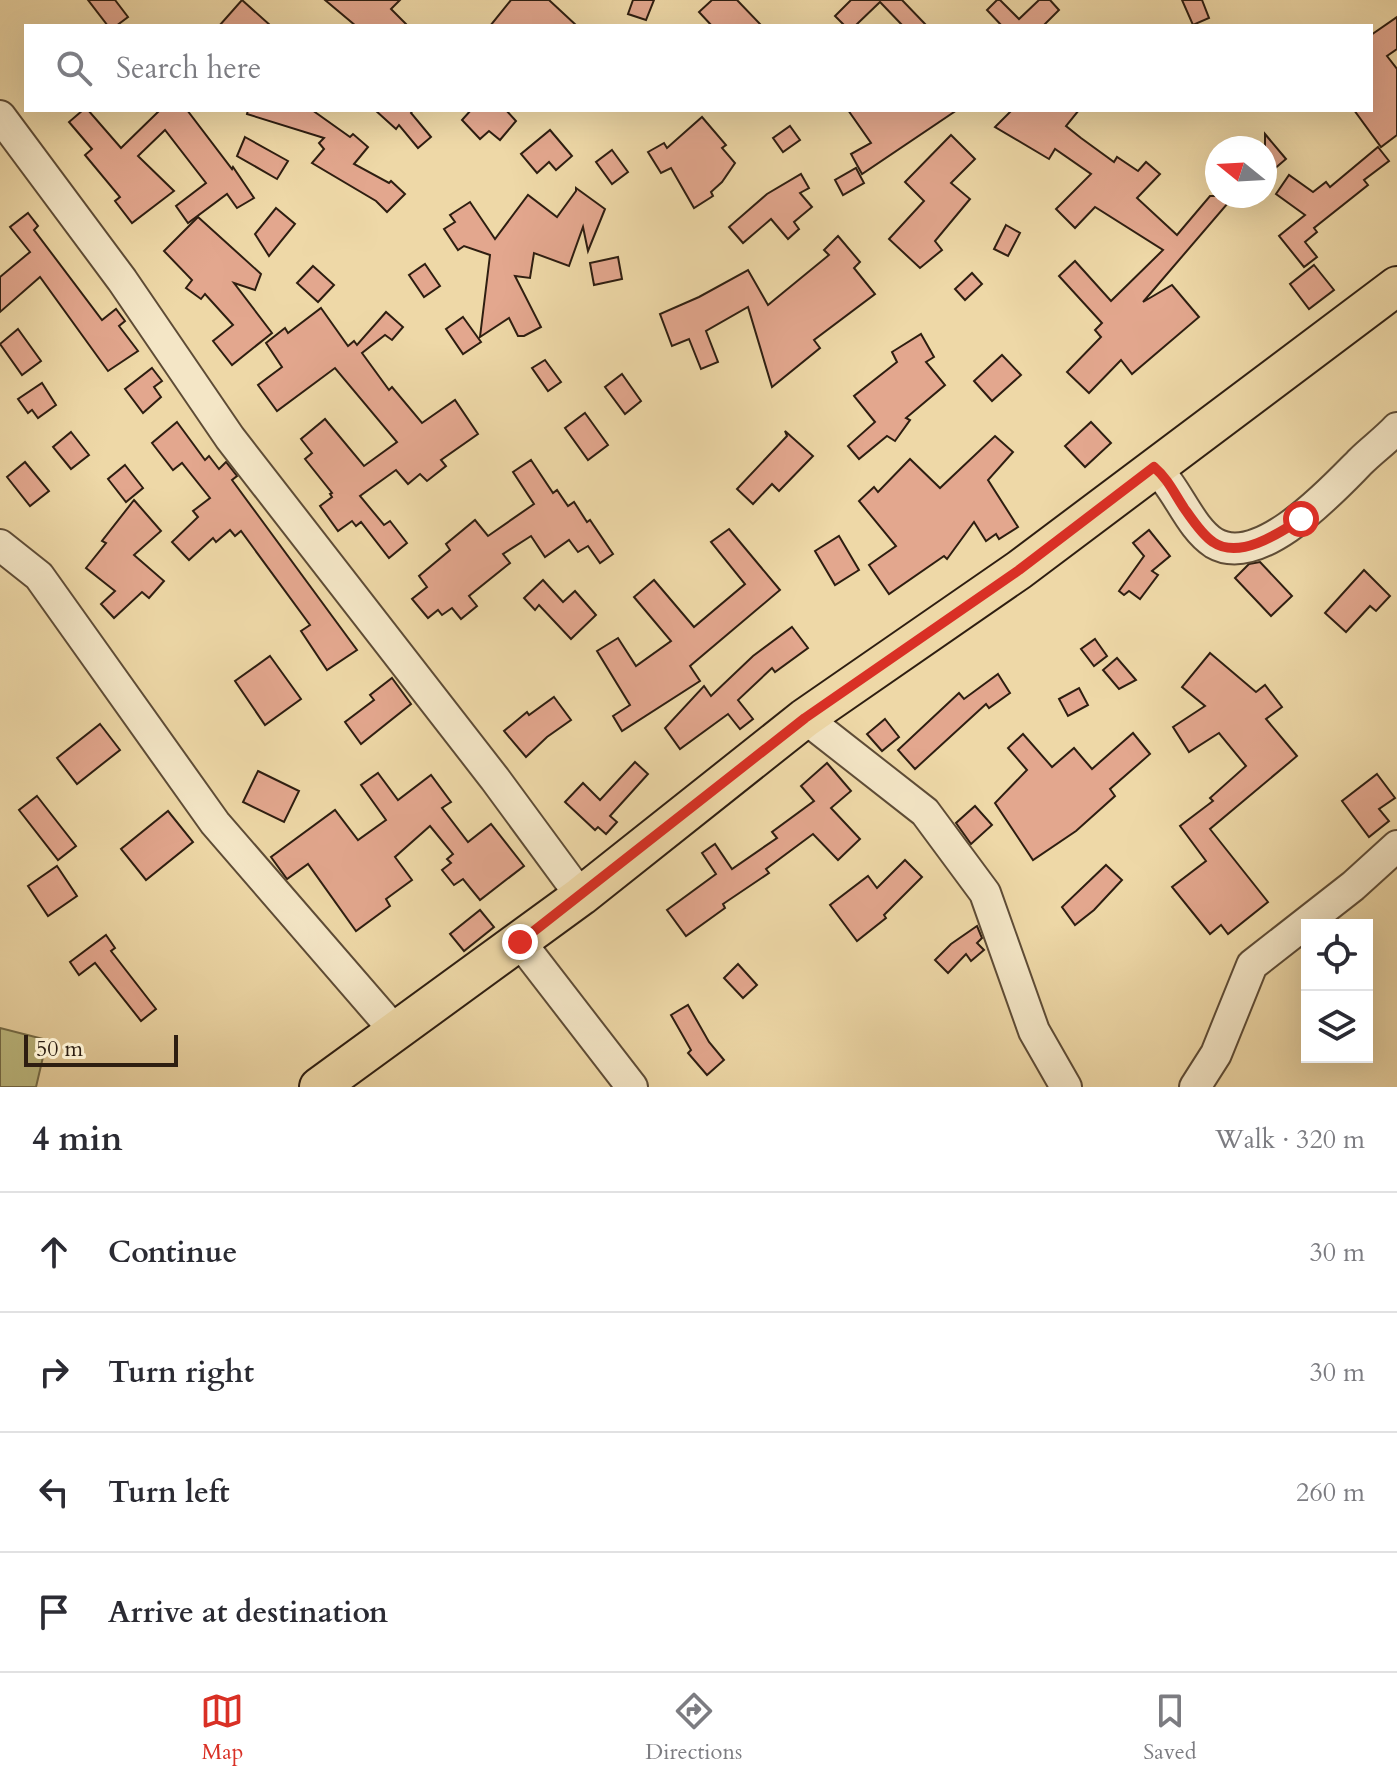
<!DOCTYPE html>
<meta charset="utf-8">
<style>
body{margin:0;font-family:Cardo,serif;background:#f2f2f3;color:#2b2b33}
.controls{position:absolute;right:24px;bottom:24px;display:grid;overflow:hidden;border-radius:0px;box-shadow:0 8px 32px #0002}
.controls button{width:72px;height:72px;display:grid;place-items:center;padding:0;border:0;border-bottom:2px solid #e1e1e2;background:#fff;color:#2b2b33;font:40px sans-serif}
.compass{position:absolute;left:1205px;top:136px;width:72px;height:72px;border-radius:50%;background:#fff;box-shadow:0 8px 32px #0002;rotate:288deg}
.scale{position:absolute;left:24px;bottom:20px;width:154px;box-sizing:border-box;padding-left:8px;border:4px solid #2e1e11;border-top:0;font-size:22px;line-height:28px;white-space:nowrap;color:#2e1e11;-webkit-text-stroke:6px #f4e6c6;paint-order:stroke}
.stop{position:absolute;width:24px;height:24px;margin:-18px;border:6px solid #d93025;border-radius:50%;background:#fff}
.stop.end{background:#d93025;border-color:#fff;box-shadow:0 2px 8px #0008}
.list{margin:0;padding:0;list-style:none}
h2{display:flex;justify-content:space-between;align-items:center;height:104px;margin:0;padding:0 32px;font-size:34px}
h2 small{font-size:26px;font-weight:400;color:#7c7c81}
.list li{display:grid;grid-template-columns:52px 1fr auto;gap:24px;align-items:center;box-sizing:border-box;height:120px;padding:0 32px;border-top:2px solid #e1e1e2}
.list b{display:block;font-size:30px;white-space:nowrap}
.list em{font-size:26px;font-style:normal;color:#7c7c81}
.icon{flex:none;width:44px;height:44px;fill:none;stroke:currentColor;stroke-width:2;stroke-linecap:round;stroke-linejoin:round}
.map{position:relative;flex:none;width:1397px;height:1087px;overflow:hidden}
.search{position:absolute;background:#fff;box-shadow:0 8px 32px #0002;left:24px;right:24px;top:24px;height:88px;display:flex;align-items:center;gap:20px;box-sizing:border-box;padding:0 28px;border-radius:0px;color:#7c7c81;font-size:30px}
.sheet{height:584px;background:#fff}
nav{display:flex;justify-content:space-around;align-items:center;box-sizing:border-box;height:112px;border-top:2px solid #e1e1e2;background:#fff;font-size:22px;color:#7c7c81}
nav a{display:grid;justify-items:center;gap:4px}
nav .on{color:#d93025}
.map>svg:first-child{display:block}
.green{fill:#bfbd83;stroke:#766e4a;stroke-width:2}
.building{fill:#e3a78e;stroke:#2e1e11;stroke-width:2}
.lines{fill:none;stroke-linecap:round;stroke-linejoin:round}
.minor-casing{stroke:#5e4c36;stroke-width:34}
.major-casing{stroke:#2e1e11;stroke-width:42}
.minor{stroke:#f4e6c6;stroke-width:30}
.major{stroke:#eed8a7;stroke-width:38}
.route{stroke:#d93025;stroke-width:10}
</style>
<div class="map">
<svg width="1397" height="1087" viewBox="0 0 1397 1087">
<rect width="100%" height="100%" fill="#eed8a7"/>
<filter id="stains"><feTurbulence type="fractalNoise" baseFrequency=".0025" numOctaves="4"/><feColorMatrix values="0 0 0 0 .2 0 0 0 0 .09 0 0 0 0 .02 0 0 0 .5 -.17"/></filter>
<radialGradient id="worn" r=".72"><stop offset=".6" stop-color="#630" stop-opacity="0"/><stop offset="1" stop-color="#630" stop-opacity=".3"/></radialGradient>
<polygon class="green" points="0,1028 47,1040 36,1087 0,1087"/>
<g class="building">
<polygon points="88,0 115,0 128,17 116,26 108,26"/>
<polygon points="242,0 271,26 219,26"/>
<polygon points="325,0 400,0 391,9 408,26 356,26"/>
<polygon points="511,0 549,0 577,26 490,26"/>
<polygon points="633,0 654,0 646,20 628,14"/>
<polygon points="712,0 737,0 762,26 712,26 699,12"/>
<polygon points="851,0 902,0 927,26 903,26 880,2 855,26 845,26 835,16"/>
<polygon points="997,0 1000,0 1019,19 1039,0 1050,0 1059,10 1043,26 1002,26 987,10"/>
<polygon points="1182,0 1202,0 1209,18 1193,25"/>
<polygon points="1397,17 1397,49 1387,56 1397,69 1397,135 1381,147 1354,110 1371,110 1371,35"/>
<polygon points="83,110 88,110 121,148 160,110 187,110 232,169 233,167 254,198 237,208 227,194 188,223 176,206 206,183 165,130 138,156 174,191 132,223 115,201 120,197 85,155 92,149 69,122"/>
<polygon points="248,110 312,110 350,137 353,134 368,147 354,164 389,183 391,181 405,194 387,212 376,201 312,163 324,149 319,143 324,138 247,114"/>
<polygon points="375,110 413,110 411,113 431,137 418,148 399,125 396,129"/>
<polygon points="471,110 506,110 516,121 500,140 489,131 480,139 462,120"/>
<polygon points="848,110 957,110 862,174 851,154 871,143"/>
<polygon points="1012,110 1079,110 1066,126 1081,138 1114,162 1117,157 1138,171 1146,162 1160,174 1137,198 1177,235 1210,196 1234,196 1143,302 1172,285 1199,317 1132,374 1121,360 1089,393 1067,372 1101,337 1095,330 1102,323 1059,276 1075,261 1111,301 1163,250 1095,207 1075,228 1056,209 1091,174 1055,149 1049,159 995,127"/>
<polygon points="702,117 726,145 722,148 735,163 722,182 711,192 713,196 694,208 671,168 661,173 648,152 664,143 667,148"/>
<polygon points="790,126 800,140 783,152 773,138"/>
<polygon points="550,130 572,156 556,170 549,162 537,173 521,154"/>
<polygon points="1265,134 1286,159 1273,170 1265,161"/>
<polygon points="951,135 975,159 951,183 970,199 935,241 942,250 920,268 889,239 924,201 905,182"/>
<polygon points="245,137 288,161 277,179 237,156"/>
<polygon points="1378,147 1389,161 1364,180 1368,185 1314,228 1317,232 1305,242 1317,257 1304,267 1279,236 1305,215 1276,194 1289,175 1313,192 1326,182 1330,187"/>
<polygon points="612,150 628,172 612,184 596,162"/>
<polygon points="856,168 864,183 843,195 835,180"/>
<polygon points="801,174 809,188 800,193 812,207 794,222 799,229 788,239 771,219 743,243 729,227 767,194"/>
<polygon points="576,188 605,209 588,251 583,227 569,266 534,253 530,278 515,276 541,327 524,336 518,336 509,318 480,337 490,255 464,246 458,250 444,229 455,222 450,215 470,202 495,239 528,195 557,217 576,191"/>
<polygon points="276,208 295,224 269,256 255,234"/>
<polygon points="28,213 38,226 34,230 102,320 116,309 125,321 119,326 138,351 108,371 40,277 0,312 0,277 30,252 10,227"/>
<polygon points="198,217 261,274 255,290 234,283 272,333 232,365 213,341 233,325 205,294 201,299 186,288 192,280 164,251"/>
<polygon points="1006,225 1020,233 1008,256 994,249"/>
<polygon points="838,236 860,262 854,268 875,294 814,340 820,348 772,387 748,307 706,331 718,362 701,369 689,339 672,346 660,314 699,297 748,270 768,305 829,255 824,250"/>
<polygon points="618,257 622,279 594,285 590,263"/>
<polygon points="425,264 440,286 424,297 409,275"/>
<polygon points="1314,265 1334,290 1309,309 1290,284"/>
<polygon points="313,266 334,285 318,302 297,283"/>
<polygon points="972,273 982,284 965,300 955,289"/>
<polygon points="321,308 348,346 354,341 357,345 386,312 403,327 392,340 385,335 362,353 389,390 392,387 422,423 455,400 478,434 441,460 446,466 427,481 420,474 408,484 396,470 360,496 384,525 390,521 407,543 389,558 361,522 356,526 352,521 338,531 320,506 332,497 330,494 332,493 305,459 312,453 301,439 325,419 364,466 397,442 335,368 277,411 258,385 282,367 266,343 285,328 288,333"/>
<polygon points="463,317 481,342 463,354 446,329"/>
<polygon points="18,329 41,361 22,375 0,344"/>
<polygon points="921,334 934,357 926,362 945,385 906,418 910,420 895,441 887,436 859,459 848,446 875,422 854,396 897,362 892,352"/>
<polygon points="1002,355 1021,375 992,401 974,381"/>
<polygon points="545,360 561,382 548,391 532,368"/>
<polygon points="152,368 162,381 154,387 161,397 143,413 125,389"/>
<polygon points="622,374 641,401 625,414 605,387"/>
<polygon points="42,383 56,405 38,418 32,410 28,413 18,399"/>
<polygon points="585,413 608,445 588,460 565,428"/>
<polygon points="177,422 205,460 209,456 219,469 226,462 237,476 232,480 357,650 327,670 301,631 310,625 241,531 235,536 230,530 216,542 213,538 189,560 172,542 198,517 193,511 210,498 182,463 173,470 152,443"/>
<polygon points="1091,422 1111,443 1085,467 1065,446"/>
<polygon points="785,431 813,456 779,491 772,484 753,504 737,489 787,436"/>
<polygon points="71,432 89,455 71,469 53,447"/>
<polygon points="995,436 1013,452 988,480 1018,527 999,539 996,534 986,541 974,522 947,559 944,556 889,594 869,565 896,546 859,501 874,487 878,492 910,459 940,488"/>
<polygon points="531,460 553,493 557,490 568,506 574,502 587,522 590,520 613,554 600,563 588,546 578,552 569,540 545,557 531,536 503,554 510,563 469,596 477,606 461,619 452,608 442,615 438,610 428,618 412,599 427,587 419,576 450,550 446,544 475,520 488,536 534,504 513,472"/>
<polygon points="25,462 49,491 30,506 7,477"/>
<polygon points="125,465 143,488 126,502 108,479"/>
<polygon points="134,500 161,531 134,555 164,581 149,598 142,592 114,618 101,604 115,591 86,568 106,543 102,541"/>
<polygon points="729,529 780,590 690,666 700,681 622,731 613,716 630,705 597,651 618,638 636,666 671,641 634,597 654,580 694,627 745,584 711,542"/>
<polygon points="1149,530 1170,556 1152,571 1158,575 1140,599 1129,591 1124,595 1119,591 1144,556 1133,543"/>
<polygon points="839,536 859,570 835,585 815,551"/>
<polygon points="1260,562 1292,596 1271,616 1235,578 1249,564"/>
<polygon points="1364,570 1390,596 1376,611 1370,606 1346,632 1325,613"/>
<polygon points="543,580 563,602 575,591 596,615 571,639 539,605 535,610 524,598"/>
<polygon points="792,627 808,648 775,672 772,668 738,700 753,719 740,729 728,714 680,749 665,728 704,686 711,696 753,656"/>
<polygon points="1095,639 1107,656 1094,666 1081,649"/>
<polygon points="1210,653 1256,692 1265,685 1282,707 1266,719 1297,756 1210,829 1268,902 1228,934 1221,925 1210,934 1172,887 1206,861 1180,826 1213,801 1210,798 1246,766 1219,733 1189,752 1173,727 1205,706 1182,687"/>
<polygon points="270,656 301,699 265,725 235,681"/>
<polygon points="1117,658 1136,680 1119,689 1103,670"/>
<polygon points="998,674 1010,693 989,708 986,704 915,769 898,750 959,693 964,699"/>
<polygon points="392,678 411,704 361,744 345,722 374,700 370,695"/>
<polygon points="1079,688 1088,705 1068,716 1059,699"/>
<polygon points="554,697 571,720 547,737 526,757 504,731 527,712 529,715"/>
<polygon points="885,719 899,737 882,751 867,734"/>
<polygon points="100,724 120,750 77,784 57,758"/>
<polygon points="1133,733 1150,754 1110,789 1115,796 1076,831 1033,860 995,803 1027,770 1008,748 1023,734 1052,767 1074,748 1092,769"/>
<polygon points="635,762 648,774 610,816 617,822 606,834 598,827 595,830 565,802 583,783 600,800"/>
<polygon points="827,763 851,791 831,808 860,839 838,860 813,834 766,869 769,873 723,904 725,908 686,936 667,910 716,874 702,853 715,844 732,869 777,838 772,832 814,801 801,786"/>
<polygon points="258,771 299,791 284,822 243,802"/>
<polygon points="378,773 398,800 431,775 451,802 442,808 468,842 491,824 524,866 480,900 463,879 454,885 442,870 451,863 447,859 453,854 430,826 395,857 412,880 386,899 390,906 356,931 308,864 287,879 271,857 335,810 358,840 386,820 361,785"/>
<polygon points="1377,774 1395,798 1379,809 1389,821 1369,837 1342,801"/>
<polygon points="37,796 76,846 58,860 19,810"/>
<polygon points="975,806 992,825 971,844 956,823"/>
<polygon points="168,811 193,842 146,880 121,849"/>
<polygon points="905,860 922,877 884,915 886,918 857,941 830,905 868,876 877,888"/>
<polygon points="1106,865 1122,880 1094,910 1075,925 1062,907"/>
<polygon points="57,866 77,896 48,916 28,886"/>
<polygon points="480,910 494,927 464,951 450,934"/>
<polygon points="977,926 982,938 977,943 984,950 971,961 966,954 948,973 935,960 951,944"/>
<polygon points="106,935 115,948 111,951 156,1009 141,1021 95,963 79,975 70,962"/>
<polygon points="738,964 757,985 743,998 724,978"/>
<polygon points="688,1005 709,1042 724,1060 707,1075 688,1053 691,1050 671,1015"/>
</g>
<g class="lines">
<defs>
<g id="minor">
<polyline points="0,116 122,280 230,438 495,779 581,896"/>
<path d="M1154 467C1177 487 1189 527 1214 543 1260 570 1333 489 1361 461 1372 450 1386 440 1397 428"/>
<polyline points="0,545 39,576 215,823 395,1031"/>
<polyline points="805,718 925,812 985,893 1034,1031 1066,1087"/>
<polyline points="520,942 632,1087"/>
<polyline points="1195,1087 1216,1054 1252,965 1353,886 1397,846"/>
</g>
<polyline id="major" points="319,1087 581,896 805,718 1019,570 1397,286"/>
</defs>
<use href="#minor" class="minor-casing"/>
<use href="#major" class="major-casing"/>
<use href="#minor" class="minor"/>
<use href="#major" class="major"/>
</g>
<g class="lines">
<path class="route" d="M520 942 805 718 1019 570 1154 467C1168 479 1174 493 1184 508 1191 518 1202 535 1213 542 1239 560 1278 534 1301 519"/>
</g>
<rect width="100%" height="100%" filter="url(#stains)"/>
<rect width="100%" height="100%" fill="url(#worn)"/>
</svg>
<div class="controls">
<button><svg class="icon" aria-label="locate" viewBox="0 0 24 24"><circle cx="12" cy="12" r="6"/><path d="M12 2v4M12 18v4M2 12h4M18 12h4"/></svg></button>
<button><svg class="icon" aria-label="layers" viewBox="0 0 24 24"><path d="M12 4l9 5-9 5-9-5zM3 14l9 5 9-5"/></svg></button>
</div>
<svg class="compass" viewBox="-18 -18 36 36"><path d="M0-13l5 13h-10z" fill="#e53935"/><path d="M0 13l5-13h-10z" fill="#7c7c81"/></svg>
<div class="scale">50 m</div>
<div class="stop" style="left:1301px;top:519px"></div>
<div class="stop end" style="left:520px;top:942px"></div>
<div class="search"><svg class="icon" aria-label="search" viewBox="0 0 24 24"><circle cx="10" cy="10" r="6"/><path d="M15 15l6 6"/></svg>Search here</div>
</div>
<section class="sheet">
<h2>4 min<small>Walk · 320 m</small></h2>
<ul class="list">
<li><svg class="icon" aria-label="ahead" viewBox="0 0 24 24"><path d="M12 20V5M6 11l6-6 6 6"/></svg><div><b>Continue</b></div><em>30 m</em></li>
<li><svg class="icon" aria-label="right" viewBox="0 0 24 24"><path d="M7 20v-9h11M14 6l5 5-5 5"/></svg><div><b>Turn right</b></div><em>30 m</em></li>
<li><svg class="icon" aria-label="left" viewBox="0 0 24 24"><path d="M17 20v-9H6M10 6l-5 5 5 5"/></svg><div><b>Turn left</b></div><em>260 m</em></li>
<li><svg class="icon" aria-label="arrive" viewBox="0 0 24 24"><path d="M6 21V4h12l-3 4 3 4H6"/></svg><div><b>Arrive at destination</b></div></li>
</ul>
</section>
<nav>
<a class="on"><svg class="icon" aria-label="map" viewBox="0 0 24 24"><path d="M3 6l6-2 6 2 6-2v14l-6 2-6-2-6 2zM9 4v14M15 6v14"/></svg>Map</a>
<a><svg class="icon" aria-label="directions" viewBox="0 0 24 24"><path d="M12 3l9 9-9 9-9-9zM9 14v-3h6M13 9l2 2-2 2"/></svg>Directions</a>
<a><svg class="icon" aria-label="saved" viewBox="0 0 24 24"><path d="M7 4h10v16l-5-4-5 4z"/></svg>Saved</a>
</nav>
